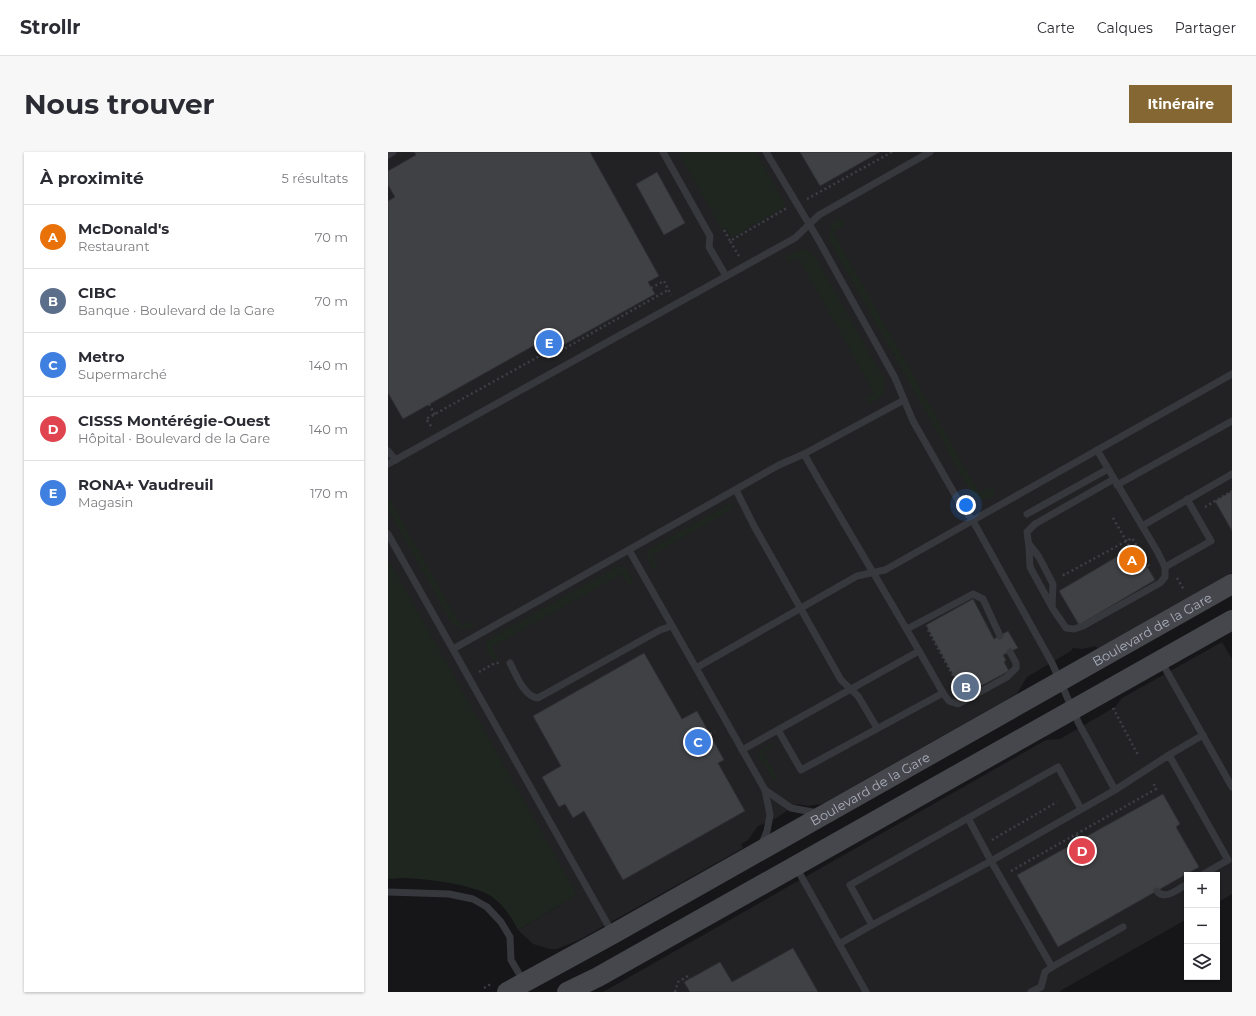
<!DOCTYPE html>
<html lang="fr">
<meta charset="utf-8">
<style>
body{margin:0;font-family:Montserrat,sans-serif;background:#f7f7f7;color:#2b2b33}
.controls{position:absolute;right:12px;bottom:12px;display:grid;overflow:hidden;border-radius:0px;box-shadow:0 1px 3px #0004}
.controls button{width:36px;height:36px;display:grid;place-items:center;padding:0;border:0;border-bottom:1px solid #e1e1e2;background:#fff;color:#2b2b33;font:20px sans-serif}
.you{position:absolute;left:578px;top:353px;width:14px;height:14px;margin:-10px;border:3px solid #fff;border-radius:50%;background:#1a73e8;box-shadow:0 0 0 6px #1a73e833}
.badge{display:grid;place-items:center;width:26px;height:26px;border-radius:50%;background:#856733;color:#fff;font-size:13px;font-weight:700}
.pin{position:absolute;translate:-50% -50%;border:2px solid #fff;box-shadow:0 1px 4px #0006}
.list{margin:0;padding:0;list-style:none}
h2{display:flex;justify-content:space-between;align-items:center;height:52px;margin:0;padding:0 16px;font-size:17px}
h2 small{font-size:13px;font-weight:400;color:#7c7c81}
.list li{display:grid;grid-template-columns:26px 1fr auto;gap:12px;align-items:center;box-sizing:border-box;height:64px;padding:0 16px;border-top:1px solid #e1e1e2}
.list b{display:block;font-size:15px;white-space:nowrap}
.list p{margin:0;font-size:13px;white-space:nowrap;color:#7c7c81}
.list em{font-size:13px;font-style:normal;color:#7c7c81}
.icon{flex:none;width:22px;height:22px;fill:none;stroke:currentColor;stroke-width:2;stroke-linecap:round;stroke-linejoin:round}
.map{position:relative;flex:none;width:844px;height:840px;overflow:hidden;border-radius:0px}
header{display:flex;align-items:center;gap:24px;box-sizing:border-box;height:56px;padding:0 20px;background:#fff;border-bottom:1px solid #e1e1e2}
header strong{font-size:19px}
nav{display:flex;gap:22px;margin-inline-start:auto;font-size:14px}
.intro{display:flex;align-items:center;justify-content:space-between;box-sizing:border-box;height:96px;padding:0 24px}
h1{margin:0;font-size:28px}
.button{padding:10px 18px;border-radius:0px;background:#856733;color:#fff;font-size:14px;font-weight:700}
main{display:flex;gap:24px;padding:0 24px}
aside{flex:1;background:#fff;border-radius:0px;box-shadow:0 1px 3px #0004}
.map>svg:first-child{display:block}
.built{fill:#222225}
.green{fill:#1e261f}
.building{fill:#404145;stroke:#303034}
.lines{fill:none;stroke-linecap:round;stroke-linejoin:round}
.path{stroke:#3d3f44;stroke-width:2.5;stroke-dasharray:2 3;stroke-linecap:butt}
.service{stroke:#37383d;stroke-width:7}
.secondary{stroke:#45474d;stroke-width:20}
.labels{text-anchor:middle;stroke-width:3;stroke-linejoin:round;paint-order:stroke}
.street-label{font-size:13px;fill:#a8adb8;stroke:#111113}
</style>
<header>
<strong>Strollr</strong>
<nav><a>Carte</a><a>Calques</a><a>Partager</a></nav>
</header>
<div class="intro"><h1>Nous trouver</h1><a class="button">Itinéraire</a></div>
<main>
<aside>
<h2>À proximité<small>5 résultats</small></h2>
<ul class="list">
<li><span class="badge" style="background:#e8710a">A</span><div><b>McDonald's</b><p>Restaurant</p></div><em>70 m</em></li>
<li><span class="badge" style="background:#5c6f8a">B</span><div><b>CIBC</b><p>Banque · Boulevard de la Gare</p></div><em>70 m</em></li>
<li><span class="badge" style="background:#3f7fe0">C</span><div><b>Metro</b><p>Supermarché</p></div><em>140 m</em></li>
<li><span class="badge" style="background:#e0444e">D</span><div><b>CISSS Montérégie-Ouest</b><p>Hôpital · Boulevard de la Gare</p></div><em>140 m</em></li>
<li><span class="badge" style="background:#3f7fe0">E</span><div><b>RONA+ Vaudreuil</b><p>Magasin</p></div><em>170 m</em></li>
</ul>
</aside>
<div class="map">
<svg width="844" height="840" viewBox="0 0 844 840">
<rect width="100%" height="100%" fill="#161618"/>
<g class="built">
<polygon points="0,0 844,0 844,421 710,497 708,494 694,497 685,496 683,499 639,525 629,541 618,548 434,652 419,654 409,652 387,667 370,674 360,688 353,692 355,696 191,788 169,797 162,797 145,792 130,778 174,752 0,421"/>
<polygon points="834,490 844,507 844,742 829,751 829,723 799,723 799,767 672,839 672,840 215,840 658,588 672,587 727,555 734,546"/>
</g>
<g class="green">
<polygon points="290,0 368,0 398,54 343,86 337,76 334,78"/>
<path d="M449 67H454L457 72 445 80 591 341 603 335 607 337 606 344C598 349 591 349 584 342L441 88C441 80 442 72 449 67Z"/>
<path d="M414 97 426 103 497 229C499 243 491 247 480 253L477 247 486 241 410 105 400 111 396 105Z"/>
<path d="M0 344 73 474 83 469 86 475C77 479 70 478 63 470L0 358Z"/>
<polygon points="343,351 346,356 264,403 271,417 266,418 259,405 260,398"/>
<path d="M0 407 189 743 130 778C124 766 115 752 103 744 82 731 24 724 0 727Z"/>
<path d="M230 414 238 416 245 429 244 433H241L234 422 104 495 110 507 105 509C100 501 94 495 101 487Z"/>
<polygon points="385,591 386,594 375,601 389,625 388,629 386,629 370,603 371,599"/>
</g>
<g class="building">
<polygon points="26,0 202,0 271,124 260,130 267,142 161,201 154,189 15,267 0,241 0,49 7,45 0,33 0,19 28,3"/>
<polygon points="412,0 492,0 432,34"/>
<polygon points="269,20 297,71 276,83 248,32"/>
<polygon points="844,339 844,379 827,349"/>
<polygon points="747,394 767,428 691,473 671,439"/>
<polygon points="585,447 606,487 620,479 630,496 615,503 618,508 616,510 621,519 576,543 538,473"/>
<polygon points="256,501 294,567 309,559 336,608 330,611 357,659 235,728 196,659 185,666 177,652 171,655 154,625 173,614 145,564"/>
<polygon points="775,642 792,672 788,675 811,715 670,795 629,723"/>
<polygon points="405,796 430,840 302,840 296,830 332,810 344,830"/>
</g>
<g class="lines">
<g class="path">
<polyline points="419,47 504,0"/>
<polyline points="336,78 342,89"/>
<polyline points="351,104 342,89 399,56"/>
<polyline points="263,136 276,129 283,143"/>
<polyline points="157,201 154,197 158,195"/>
<polyline points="41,252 47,263"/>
<polyline points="43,274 38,267 157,201 160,206 280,138"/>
<polyline points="817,355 844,339"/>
<polyline points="725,366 743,397"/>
<polyline points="675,422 676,423 744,386 761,414"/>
<polyline points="789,426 796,438"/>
<polyline points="540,478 573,538"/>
<polyline points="91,520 107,511 111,511"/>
<polyline points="725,556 750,603"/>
<polyline points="322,582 327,580"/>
<polyline points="688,683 692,688"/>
<polyline points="604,688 669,650"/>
<polyline points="623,719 768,637 765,630"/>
<polyline points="96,836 103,832"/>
<polyline points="287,840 290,830 300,824 302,827"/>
</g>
<g class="service">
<polyline points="275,0 322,84 321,95 338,124"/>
<polyline points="378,0 430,87 507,226 525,269 574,355 585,369 664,511 691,572 727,638"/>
<polyline points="0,3 5,0"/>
<polyline points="709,298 769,399 777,415 777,425 772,431 695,474 686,477 678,476 665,457 642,415 641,395 639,380 647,372 726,327"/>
<polyline points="0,299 8,308"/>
<polyline points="0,312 407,86 431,63 542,0"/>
<polyline points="729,333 844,269"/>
<polyline points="348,338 366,374 453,528 470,544 489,576"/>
<polyline points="639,362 720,317"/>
<polyline points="754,374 844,322"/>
<polyline points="0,382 225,782"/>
<polyline points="641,392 651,405 665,432 664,454"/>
<polyline points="241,398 308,516 469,424 497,418 844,222"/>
<polyline points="777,415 823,389 799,347"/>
<polyline points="519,477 585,442 595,447 612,484"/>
<polyline points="65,497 391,313 416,302 516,248"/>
<polyline points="773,509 844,635"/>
<path d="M122 511C128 522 136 545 150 546L272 478 284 474"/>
<polyline points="308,516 377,638 382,663 379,679 373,694"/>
<polyline points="555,541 561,549 570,552 619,525 628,516 628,511 622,500"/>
<path d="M390 578 413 618 555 541C510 460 461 382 416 302"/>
<polyline points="354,598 531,499"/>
<polyline points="781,603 815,583"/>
<polyline points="377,638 403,656 430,661"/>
<polyline points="408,715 478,840"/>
<path d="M769 739C777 749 790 737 799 732"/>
<polyline points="0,740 61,742 85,747 99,755 113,770 122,785 123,808 136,830"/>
<polyline points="484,773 603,709 580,666"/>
<polyline points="451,792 484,773 462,733 670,615 693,657"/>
<polyline points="664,815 735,775"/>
<polyline points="643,840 653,835 657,820 664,815 603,709 727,638 781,603 840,708 814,723"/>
</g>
<g class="secondary">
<path id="s1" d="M119 840 225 782 844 432"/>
<polyline points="179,840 210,825 844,468"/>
</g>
</g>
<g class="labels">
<g class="street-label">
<text dy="5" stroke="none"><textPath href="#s1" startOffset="740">Boulevard de la Gare</textPath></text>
<text dy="5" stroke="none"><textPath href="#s1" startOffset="416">Boulevard de la Gare</textPath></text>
</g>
</g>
</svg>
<div class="controls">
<button>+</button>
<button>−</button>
<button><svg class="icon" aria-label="layers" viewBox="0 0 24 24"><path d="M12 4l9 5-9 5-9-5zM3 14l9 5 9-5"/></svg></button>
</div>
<div class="you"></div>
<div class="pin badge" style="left:744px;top:408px;background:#e8710a">A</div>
<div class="pin badge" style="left:578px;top:535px;background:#5c6f8a">B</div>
<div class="pin badge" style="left:310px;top:590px;background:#3f7fe0">C</div>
<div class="pin badge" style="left:694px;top:699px;background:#e0444e">D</div>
<div class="pin badge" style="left:161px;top:191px;background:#3f7fe0">E</div>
</div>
</main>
